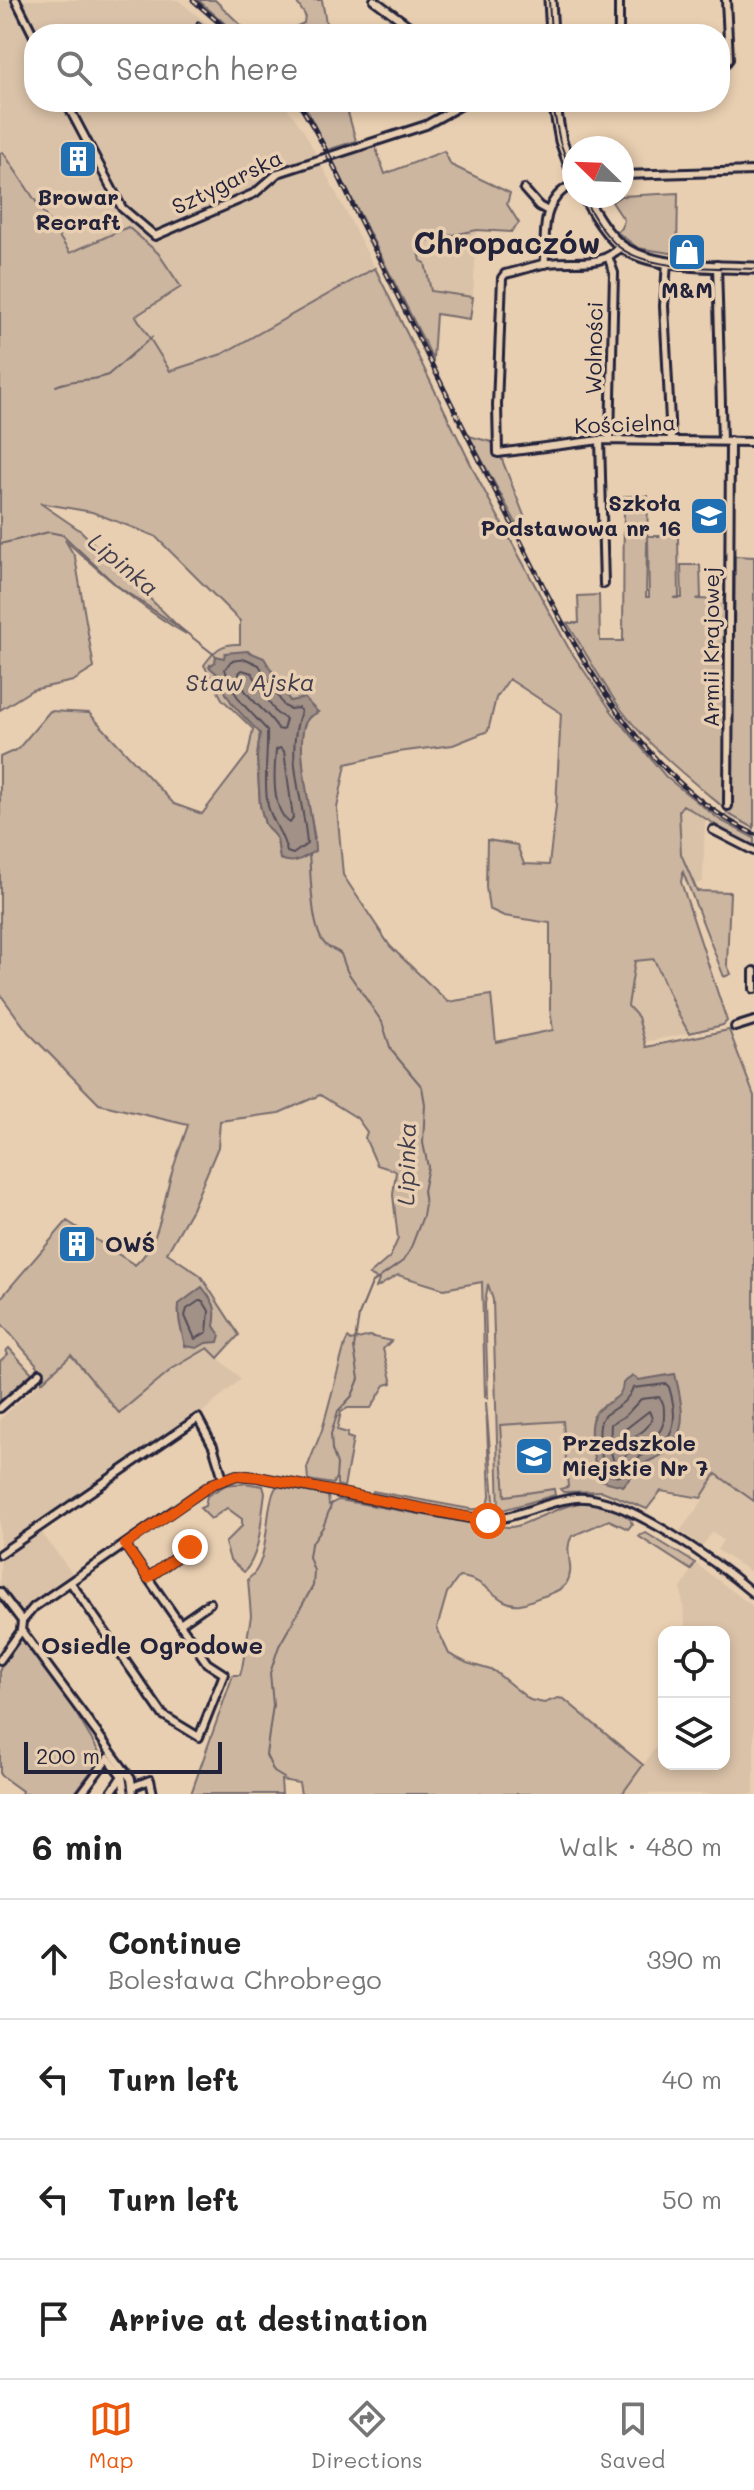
<!DOCTYPE html>
<meta charset="utf-8">
<style>
body{margin:0;font-family:Mali,sans-serif;background:#f2f2f2;color:#222}
.controls{position:absolute;right:24px;bottom:24px;display:grid;overflow:hidden;border-radius:16px;box-shadow:0 4px 12px #0003}
.controls button{width:72px;height:72px;display:grid;place-items:center;padding:0;border:0;border-bottom:2px solid #e0e0e0;background:#fff;color:#222;font:40px sans-serif}
.compass{position:absolute;left:562px;top:136px;width:72px;height:72px;border-radius:50%;background:#fff;box-shadow:0 4px 12px #0003;rotate:293deg}
.scale{position:absolute;left:24px;bottom:20px;width:198px;box-sizing:border-box;padding-left:8px;border:4px solid #22223b;border-top:0;font-size:22px;line-height:28px;white-space:nowrap;color:#22223b;-webkit-text-stroke:6px #e9cfb1;paint-order:stroke}
.stop{position:absolute;width:24px;height:24px;margin:-18px;border:6px solid #ea580c;border-radius:50%;background:#fff}
.stop.end{background:#ea580c;border-color:#fff;box-shadow:0 2px 8px #0008}
.list{margin:0;padding:0;list-style:none}
h2{display:flex;justify-content:space-between;align-items:center;height:104px;margin:0;padding:0 32px;font-size:34px}
h2 small{font-size:26px;font-weight:400;color:#767676}
.list li{display:grid;grid-template-columns:52px 1fr auto;gap:24px;align-items:center;box-sizing:border-box;height:120px;padding:0 32px;border-top:2px solid #e0e0e0}
.list b{display:block;font-size:30px;white-space:nowrap}
.list p{margin:0;font-size:26px;white-space:nowrap;color:#767676}
.list em{font-size:26px;font-style:normal;color:#767676}
.icon{flex:none;width:44px;height:44px;fill:none;stroke:currentColor;stroke-width:2;stroke-linecap:round;stroke-linejoin:round}
.map{position:relative;flex:none;width:754px;height:1794px;overflow:hidden}
.search{position:absolute;background:#fff;box-shadow:0 4px 12px #0003;left:24px;right:24px;top:24px;height:88px;display:flex;align-items:center;gap:20px;box-sizing:border-box;padding:0 28px;border-radius:32px;color:#767676;font-size:30px}
.sheet{height:584px;background:#fff}
nav{display:flex;justify-content:space-around;align-items:center;box-sizing:border-box;height:112px;border-top:2px solid #e0e0e0;background:#fff;font-size:22px;color:#767676}
nav a{display:grid;justify-items:center;gap:4px}
nav .on{color:#ea580c}
.map>svg:first-child{display:block}
.built{fill:#dac2a8}
.green{fill:#ccb6a0;stroke:#776c6e;stroke-width:2;fill-rule:evenodd}
.water{fill:#a29187;stroke:#6f6569;stroke-width:2}
.lines{fill:none;stroke-linecap:round;stroke-linejoin:round}
.shore{stroke:#554e59;stroke-width:2}
.stream{stroke:#6f6569;stroke-width:2}
.street-casing{stroke:#22223b;stroke-width:12}
.secondary-casing{stroke:#22223b;stroke-width:15}
.street{stroke:#e9cfb1;stroke-width:6}
.secondary{stroke:#e9cfb1;stroke-width:9}
.tram{stroke:#22223b;stroke-width:2}
.rail-casing{stroke:#22223b;stroke-width:5}
.rail{stroke:#e9cfb1;stroke-width:2;stroke-dasharray:6;stroke-linecap:butt}
.route{stroke:#ea580c;stroke-width:10}
.labels{text-anchor:middle;stroke-width:7;stroke-linejoin:round;paint-order:stroke}
.street-label{font-size:22px;fill:#22223b;stroke:#e9cfb1}
.poi-label{font-size:22px;font-weight:bold;fill:#22223b;stroke:#e9cfb1}
.water-label{font-size:24px;font-style:italic;fill:#423e4e;stroke:#e9cfb1}
.neighbourhood-label{font-size:24px;font-weight:bold;fill:#22223b;stroke:#e9cfb1}
.district-label{font-size:30px;font-weight:bold;fill:#22223b;stroke:#e9cfb1}
</style>
<div class="map">
<svg width="754" height="1794" viewBox="0 0 754 1794">
<rect width="100%" height="100%" fill="#e9cfb1"/>
<filter id="ink" filterUnits="userSpaceOnUse"><feTurbulence type="fractalNoise" baseFrequency=".0125" numOctaves="2"/><feDisplacementMap in="SourceGraphic" scale="16" xChannelSelector="R" yChannelSelector="G"/><feConvolveMatrix kernelMatrix="1 2 1 2 8 2 1 2 1" color-interpolation-filters="sRGB"/></filter>
<g filter="url(#ink)">
<g class="built">
<polygon points="0,0 178,0 220,34 34,34 34,102 283,102 305,133 375,268 222,354 170,371 135,316 128,227 71,253 3,152 0,153"/>
<polygon points="477,230 473,297 431,292 425,264 421,262 418,246 424,241"/>
<polygon points="682,805 705,818 703,882 695,884 681,854 679,810"/>
<polygon points="654,959 676,1010 689,1033 645,1042 638,1017 628,1006 635,960"/>
<polygon points="208,1348 241,1379 204,1411 26,1533 42,1533 72,1573 18,1613 0,1586 0,1419 71,1355 119,1413 172,1369"/>
<polygon points="564,1420 568,1487 505,1496 500,1425"/>
<polygon points="715,1474 754,1501 754,1574 717,1550 723,1540 714,1533 712,1533 702,1546 680,1531 703,1500 701,1498"/>
<polygon points="695,1563 754,1607 754,1794 622,1794 664,1736 664,1764 724,1764 724,1632 686,1632 681,1589"/>
</g>
<g class="green">
<polygon points="198,0 215,0 250,34 237,34"/>
<polygon points="295,0 322,0 328,34 280,34 304,23 305,15"/>
<polygon points="303,102 345,102 356,141 327,150"/>
<path d="M374 143 385 174 444 151 451 165 510 193 507 204 519 223 511 232 477 230 424 241 418 246 421 261 425 263 431 291 473 297 470 319 436 314 433 359 333 161C345 153 358 148 374 143Z"/>
<path d="M3 152 70 253 128 227 158 253 181 287 136 316 170 371 222 354 375 268 479 481 568 647 612 712 666 777 720 820 754 838V848L683 805 679 810 681 854 697 891 730 892 727 965 731 974 724 977 683 872 681 882 727 1021 723 1025 689 1033 676 1010 654 959 635 961 628 1006 638 1017 646 1047 729 1030 754 1096V1501L716 1474 701 1498 661 1491 647 1509 602 1491 563 1492 560 1489 568 1487 563 1421 500 1425 505 1496 554 1489 555 1495 499 1511 493 1300 488 1284 485 1304 488 1398 485 1397 482 1282 444 1289 398 1275 376 1288 379 1280 369 1275 390 1257 398 1239 393 1195 396 1171 377 1165 365 1138 367 1132 357 1118 320 1095 279 1113 220 1121 218 1147 192 1209 167 1253 200 1275 239 1335 218 1358 208 1348 172 1369 119 1413 71 1355 42 1382 38 1366 0 1322V1299L67 1221 135 1265C159 1245 162 1209 170 1179 175 1161 182 1143 188 1125L99 1104 28 1032 0 994V757L18 749 50 711 89 713 174 804 202 814 248 754 253 729 222 699 204 665C215 650 221 643 240 644V621L155 536 92 512 40 503 81 531 186 634C141 608 103 575 65 540L75 557 94 668 73 681 32 690 0 710V153ZM224 659 285 695 290 701 318 712C314 715 310 716 307 719 293 736 311 816 315 839L280 859 277 839 265 824 260 805 257 757 260 733 210 665ZM509 679 561 713 556 806 549 865 524 864 517 845 487 840 486 887 489 909 504 916 550 923V1009L553 1030 496 1042 491 995 448 1002 390 946 343 875 337 808 346 764 398 752 453 745 488 731 496 698ZM659 1379 666 1453 641 1465 623 1486 598 1410 613 1402 639 1380Z"/>
<polygon points="678,193 677,254 638,248 617,232 622,228 624,220 612,202 621,196"/>
<polygon points="469,436 499,444 499,452 525,518 522,534"/>
<path d="M624 496H648L646 597H649L648 536H678L679 597 673 598H682L681 565H700L701 598 696 599 726 600 724 789H732L735 556 754 557V828L728 814 723 807C687 777 648 746 620 708 601 681 585 651 567 623H579L578 596 599 595 600 641H623Z"/>
<polygon points="369,1336 391,1341 383,1349 392,1383 385,1385 371,1408 348,1408 341,1412 337,1430 348,1433 347,1437 353,1439 344,1487 337,1485 337,1479 335,1479 333,1484 308,1480 307,1468 322,1430 345,1344 348,1338 351,1341"/>
<polygon points="9,1348 32,1373 0,1401 0,1361 8,1354 6,1351"/>
<path d="M486 1402 494 1500 491 1514 463 1512 372 1493 373 1491 470 1509C481 1510 488 1508 490 1496Z"/>
<path d="M244 1483 263 1486 265 1493C261 1517 261 1555 244 1572L230 1560 225 1543 242 1526V1519L227 1508 211 1519 200 1508 205 1506 207 1496 226 1485Z"/>
<path d="M277 1486 328 1496 329 1505 338 1500C395 1508 452 1523 508 1527 516 1528 525 1523 532 1520 570 1505 590 1490 629 1518L632 1524 628 1529 609 1520 572 1536C562 1552 577 1567 566 1584 560 1591 552 1593 544 1596 536 1598 528 1603 520 1604 497 1607 488 1578 459 1577L447 1593 437 1628 449 1654 467 1663 494 1671 530 1700 544 1703 558 1698 564 1699 643 1765 622 1794H301L299 1783 281 1780 282 1794H191L233 1675H240L242 1668 251 1616 248 1579C272 1564 263 1504 277 1486Z"/>
<polygon points="646,1533 695,1563 691,1570 638,1536"/>
<polygon points="21,1638 71,1705 102,1757 74,1794 21,1794 22,1791 0,1775 0,1668"/>
</g>
<g class="water">
<path d="M247 651 264 658 290 701 304 698 318 712C315 714 310 715 308 719 291 737 315 823 315 851 301 859 295 865 280 859L277 839 265 824 260 805 257 757 260 733C245 717 223 700 221 677L209 667 215 662 216 656 224 658 225 653Z"/>
<path d="M202 1287C213 1301 218 1307 214 1326L220 1335 218 1342 206 1343 197 1348 185 1346C182 1332 177 1318 179 1304Z"/>
<path d="M675 1374C681 1400 690 1430 667 1451 661 1457 652 1459 645 1463 636 1469 630 1478 623 1486L599 1480C595 1464 586 1430 594 1415 603 1400 622 1403 623 1383L633 1376 639 1380Z"/>
</g>
<g class="lines">
<g class="shore">
<path d="M246 659 259 665 284 706 290 709 298 708 301 711C284 759 304 797 307 844L293 854 287 852C283 833 273 824 268 806 263 781 268 756 267 730L241 702 230 685 225 669 231 661Z"/>
<path d="M242 670 252 673 276 713 286 719 283 730 278 729C268 709 240 697 239 673Z"/>
<path d="M280 748 284 751 293 818 290 823C271 810 274 771 276 750Z"/>
<polygon points="199,1301 203,1301 209,1311 207,1332 195,1339 185,1316 187,1309"/>
<path d="M666 1384 669 1387C675 1406 679 1431 661 1446 655 1451 645 1453 638 1458 632 1462 626 1470 621 1476L606 1474C602 1462 594 1424 605 1415 617 1406 627 1403 633 1388Z"/>
<path d="M659 1397C664 1402 664 1406 664 1414 665 1437 648 1440 632 1450 627 1453 623 1459 619 1463H614L610 1448 611 1424 625 1416 641 1399Z"/>
<path d="M649 1411 652 1418C649 1429 635 1439 623 1438V1431Z"/>
</g>
<g class="stream">
<path d="M56 386C73 378 92 382 108 375L152 337"/>
<polyline points="0,544 49,532 63,535 117,586 179,627 216,656"/>
<path d="M309 854C311 875 311 930 325 944 329 949 336 949 341 954L347 971 382 1022 391 1050 422 1087 425 1104 423 1143 428 1167 423 1191 425 1204 423 1216 410 1250 403 1261 372 1283 359 1315 354 1348 359 1379 352 1396 338 1411 331 1434 332 1450 337 1464 336 1478"/>
<polyline points="284,1778 274,1772 266,1755 273,1705 270,1673 279,1646 313,1586 314,1571 309,1557 311,1544 323,1527 332,1503"/>
</g>
<defs>
<g id="street">
<polyline points="16,0 34,36"/>
<polyline points="374,0 420,34"/>
<polyline points="619,0 619,34"/>
<polyline points="720,63 726,63 729,59 726,0"/>
<polyline points="66,102 122,208 155,236 255,193 278,173 426,125 467,102"/>
<polyline points="622,175 754,171"/>
<polyline points="524,189 539,206 548,211"/>
<path d="M621 246C601 269 576 259 549 263 534 265 520 271 505 274L502 278 497 405 498 453 600 440 754 442"/>
<polyline points="609,259 614,273 610,439"/>
<polyline points="667,262 664,306 671,440"/>
<path d="M545 264C544 233 541 198 574 184"/>
<polyline points="717,265 722,441"/>
<polyline points="600,440 604,584"/>
<polyline points="728,806 730,441"/>
<polyline points="713,830 754,851"/>
<polyline points="754,971 754,989"/>
<polyline points="735,1027 754,1021"/>
<polyline points="0,1408 40,1373"/>
<polyline points="0,1554 198,1418 213,1446 223,1478"/>
<polyline points="148,1578 190,1547"/>
<polyline points="71,1583 163,1715 199,1737 224,1674 207,1663 125,1545"/>
<polyline points="0,1592 22,1621 21,1631 0,1660"/>
<path d="M22 1621 34 1607 212 1484 237 1475 258 1477 480 1520C514 1521 543 1501 576 1498 622 1493 719 1564 754 1594"/>
<polyline points="180,1624 210,1603"/>
<polyline points="21,1630 131,1779 133,1794"/>
<polyline points="132,1787 150,1780 153,1794"/>
<polyline points="81,1794 108,1758 122,1776 125,1794"/>
<polyline points="110,1794 122,1776"/>
</g>
<g id="secondary">
<polyline points="550,0 552,34"/>
<polyline points="554,102 561,141 574,177"/>
<path d="M584 196C594 213 605 233 621 246 651 269 717 266 754 268"/>
</g>
</defs>
<use href="#street" class="street-casing"/>
<use href="#secondary" class="secondary-casing"/>
<use href="#street" class="street"/>
<use href="#secondary" class="secondary"/>
<g class="tram">
<polyline points="549,0 551,34"/>
<polyline points="552,102 560,142 574,180"/>
<path d="M582 196C592 214 603 234 619 247 650 271 715 267 754 269"/>
</g>
<defs>
<g id="rail">
<polyline points="193,0 232,34"/>
<polyline points="198,23 212,34"/>
<path d="M298 102C327 146 347 196 371 242 415 331 459 420 504 508 562 624 631 776 754 834"/>
</g>
</defs>
<use href="#rail" class="rail-casing"/>
<use href="#rail" class="rail"/>
</g>
</g>
<g class="lines" filter="url(#ink)">
<polyline class="route" points="190,1547 148,1578 125,1545 212,1484 237,1475 258,1477 488,1521"/>
</g>
<defs>
<symbol id="building-square" viewBox="-11 -11 22 22"><rect x="-9" y="-9" width="18" height="18" rx="4" fill="#1f6fb2" stroke="#e9cfb1"/><path d="M-4-6H4V6H1V3H-1V6H-4ZM-2.5-4.3h1.7v1.8h-1.7ZM.8-4.3h1.7v1.8H.8ZM-2.5-1h1.7V.8h-1.7ZM.8-1h1.7V.8H.8Z" fill="#fff"/></symbol>
<symbol id="shop-square" viewBox="-11 -11 22 22"><rect x="-9" y="-9" width="18" height="18" rx="4" fill="#1f6fb2" stroke="#e9cfb1"/><path d="M-5-2.5h2.3a2.7 3.5 0 0 1 5.4 0H5L5.5 6h-11ZM-1.5-2.5h3a1.5 2.3 0 0 0-3 0Z" fill="#fff"/></symbol>
<symbol id="school-square" viewBox="-11 -11 22 22"><rect x="-9" y="-9" width="18" height="18" rx="4" fill="#1f6fb2" stroke="#e9cfb1"/><path d="M0-5L7-2L0 1L-7-2ZM-4 1L0 2.5L4 1V4Q0 6-4 4Z" fill="#fff"/></symbol>
</defs>
<g fill-rule="evenodd">
<use href="#building-square" x="56" y="137" width="44" height="44"/>
<use href="#shop-square" x="665" y="230" width="44" height="44"/>
<use href="#school-square" x="687" y="494" width="44" height="44"/>
<use href="#building-square" x="55" y="1222" width="44" height="44"/>
<use href="#school-square" x="512" y="1434" width="44" height="44"/>
</g>
<g class="labels">
<g class="street-label">
<text transform="translate(227 182) rotate(-26)" y="8">Sztygarska</text>
<text transform="translate(594 348) rotate(-89)" y="8">Wolności</text>
<text transform="translate(625 424) rotate(-2)" y="8">Kościelna</text>
<text transform="translate(711 647) rotate(-90)" y="8">Armii Krajowej</text>
</g>
<g class="poi-label">
<text x="78" y="205">Browar<tspan x="78" dy="25">Recraft</tspan></text>
<text x="687" y="298">M&amp;M</text>
<text x="681" y="511" text-anchor="end">Szkoła<tspan x="681" dy="25">Podstawowa nr 16</tspan></text>
<text x="105" y="1252" text-anchor="start">OWŚ</text>
<text x="562" y="1451" text-anchor="start">Przedszkole<tspan x="562" dy="25">Miejskie Nr 7</tspan></text>
</g>
<g class="water-label">
<text transform="translate(123 565) rotate(40)" y="8">Lipinka</text>
<text x="250" y="691">Staw Ajska</text>
<text transform="translate(407 1164) rotate(-89)" y="8">Lipinka</text>
</g>
<g class="neighbourhood-label">
<text x="152" y="1654">Osiedle Ogrodowe</text>
</g>
<g class="district-label">
<text x="507" y="254">Chropaczów</text>
</g>
</g>
</svg>
<div class="controls">
<button><svg class="icon" aria-label="locate" viewBox="0 0 24 24"><circle cx="12" cy="12" r="6"/><path d="M12 2v4M12 18v4M2 12h4M18 12h4"/></svg></button>
<button><svg class="icon" aria-label="layers" viewBox="0 0 24 24"><path d="M12 4l9 5-9 5-9-5zM3 14l9 5 9-5"/></svg></button>
</div>
<svg class="compass" viewBox="-18 -18 36 36"><path d="M0-13l5 13h-10z" fill="#e53935"/><path d="M0 13l5-13h-10z" fill="#767676"/></svg>
<div class="scale">200 m</div>
<div class="stop" style="left:488px;top:1521px"></div>
<div class="stop end" style="left:190px;top:1547px"></div>
<div class="search"><svg class="icon" aria-label="search" viewBox="0 0 24 24"><circle cx="10" cy="10" r="6"/><path d="M15 15l6 6"/></svg>Search here</div>
</div>
<section class="sheet">
<h2>6 min<small>Walk · 480 m</small></h2>
<ul class="list">
<li><svg class="icon" aria-label="ahead" viewBox="0 0 24 24"><path d="M12 20V5M6 11l6-6 6 6"/></svg><div><b>Continue</b><p>Bolesława Chrobrego</p></div><em>390 m</em></li>
<li><svg class="icon" aria-label="left" viewBox="0 0 24 24"><path d="M17 20v-9H6M10 6l-5 5 5 5"/></svg><div><b>Turn left</b></div><em>40 m</em></li>
<li><svg class="icon" aria-label="left" viewBox="0 0 24 24"><path d="M17 20v-9H6M10 6l-5 5 5 5"/></svg><div><b>Turn left</b></div><em>50 m</em></li>
<li><svg class="icon" aria-label="arrive" viewBox="0 0 24 24"><path d="M6 21V4h12l-3 4 3 4H6"/></svg><div><b>Arrive at destination</b></div></li>
</ul>
</section>
<nav>
<a class="on"><svg class="icon" aria-label="map" viewBox="0 0 24 24"><path d="M3 6l6-2 6 2 6-2v14l-6 2-6-2-6 2zM9 4v14M15 6v14"/></svg>Map</a>
<a><svg class="icon" aria-label="directions" viewBox="0 0 24 24"><path d="M12 3l9 9-9 9-9-9zM9 14v-3h6M13 9l2 2-2 2"/></svg>Directions</a>
<a><svg class="icon" aria-label="saved" viewBox="0 0 24 24"><path d="M7 4h10v16l-5-4-5 4z"/></svg>Saved</a>
</nav>
